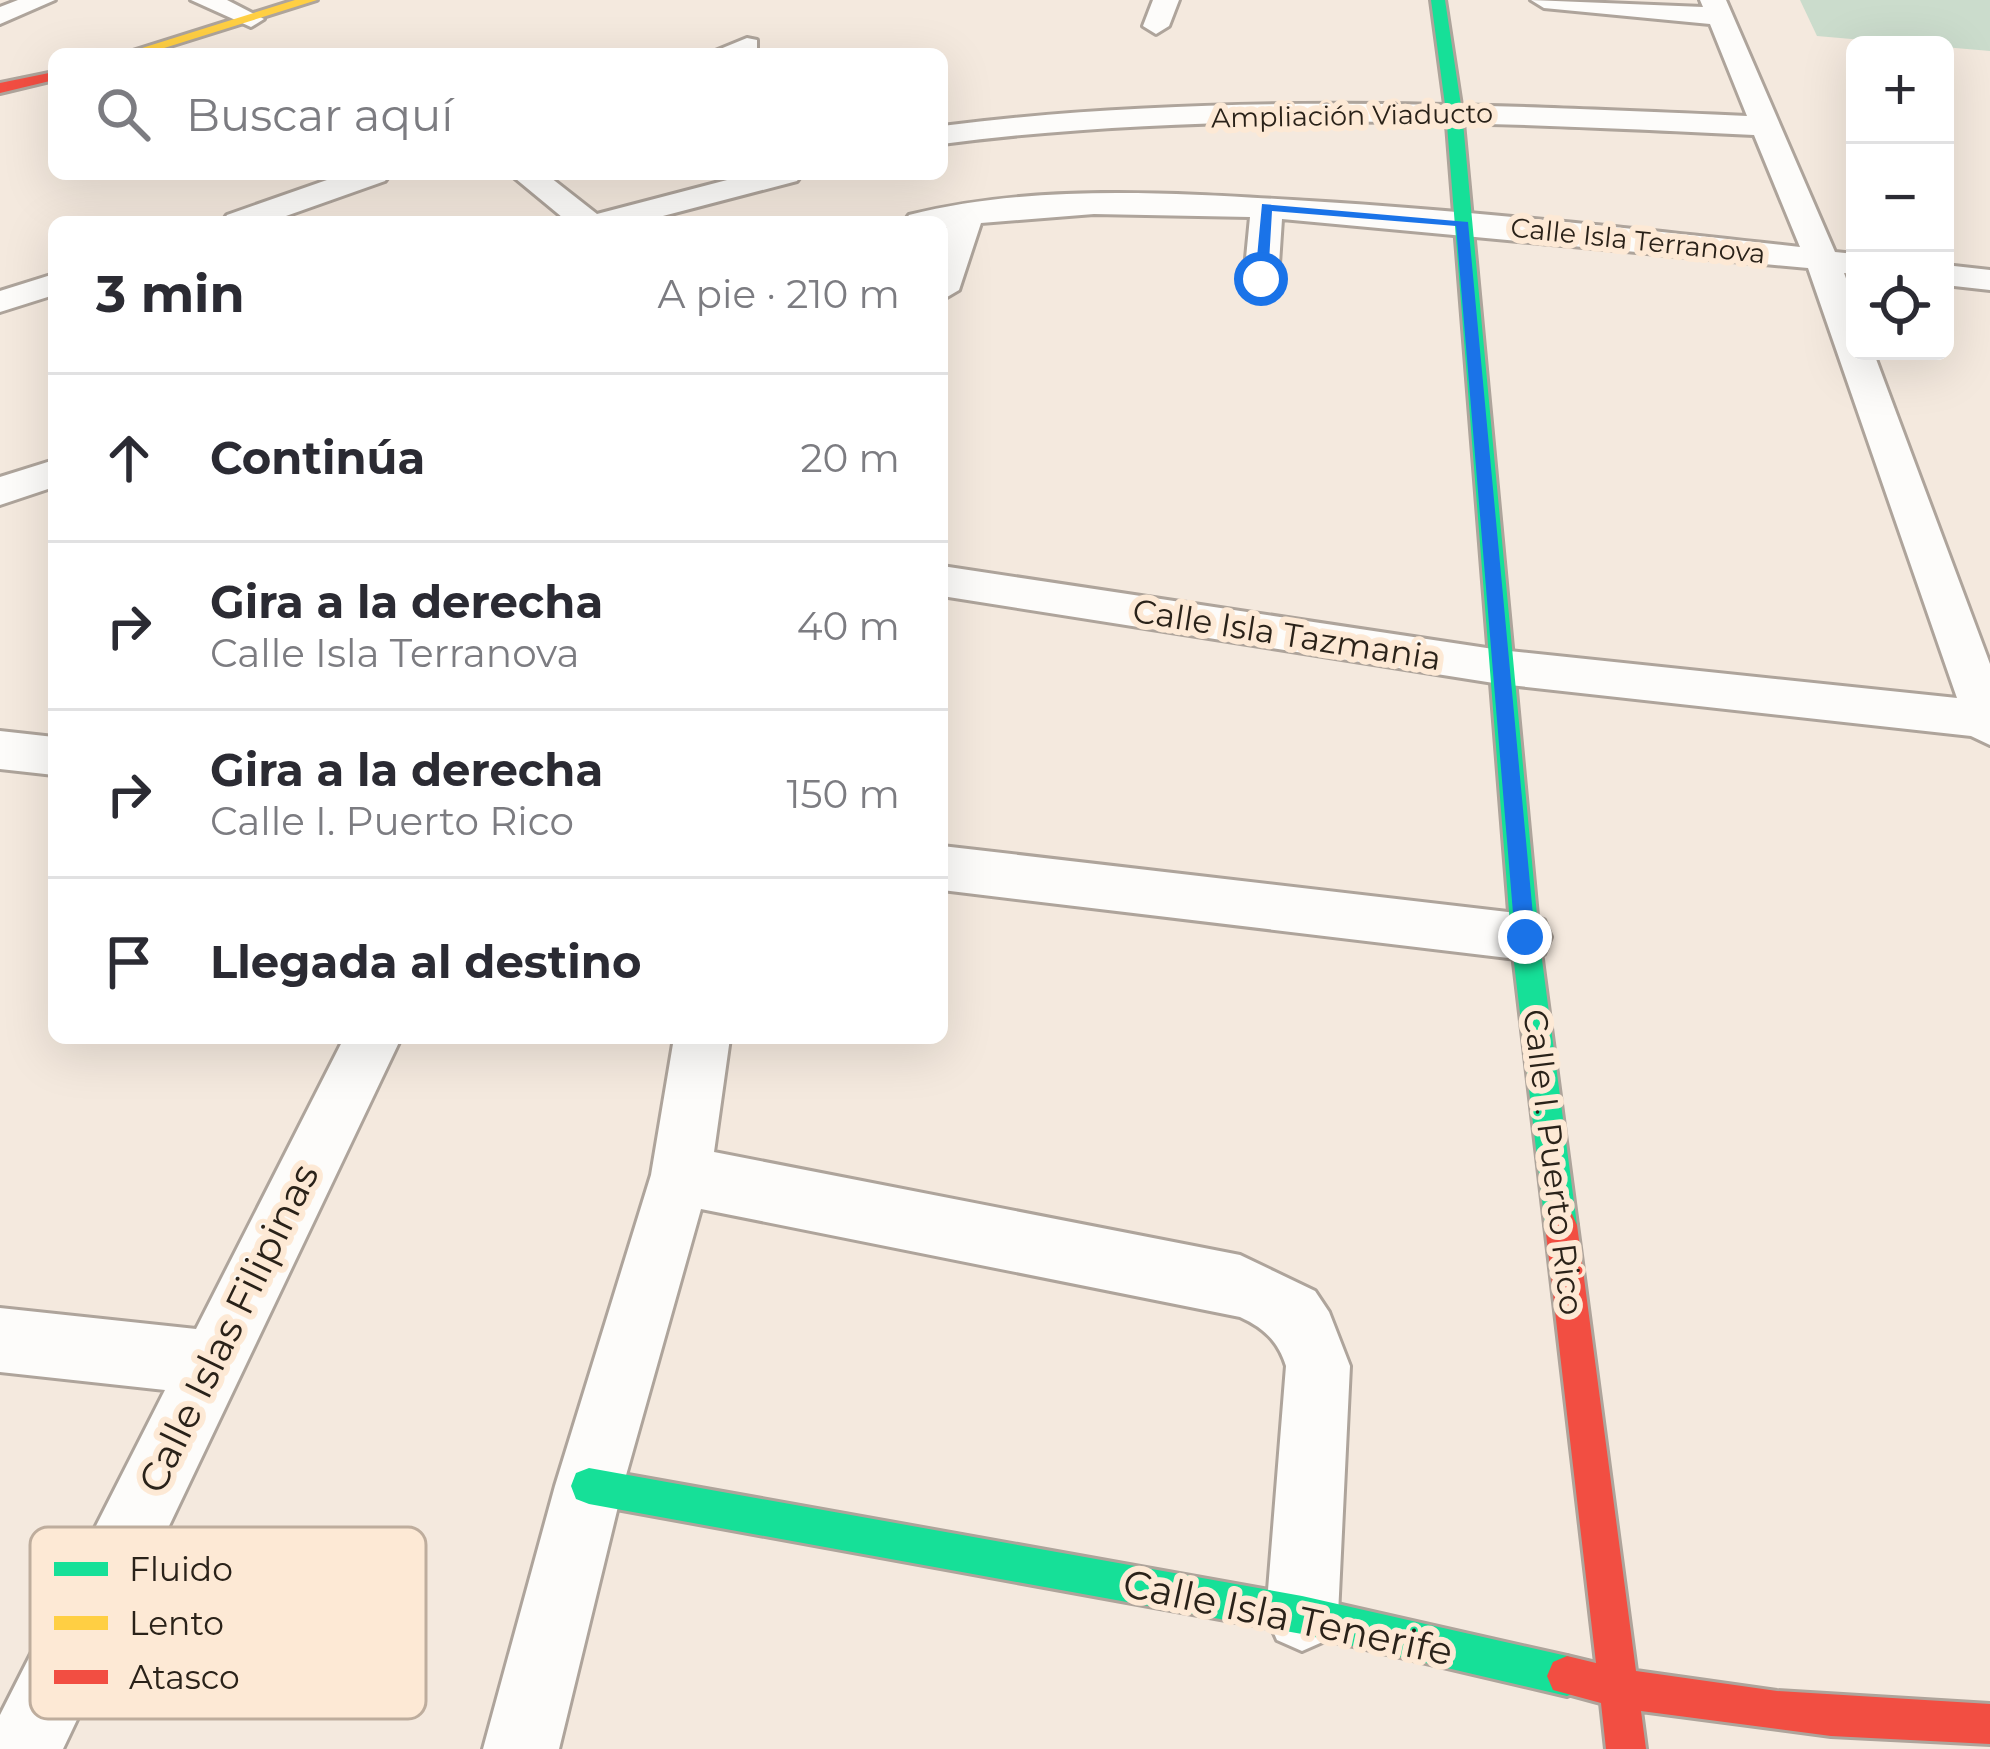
<!DOCTYPE html>
<html lang="es">
<meta charset="utf-8">
<style>
body{margin:0;font-family:Montserrat,sans-serif;background:#f2f2f3;color:#2b2b33}
.controls{position:absolute;right:36px;top:36px;display:grid;overflow:hidden;border-radius:18px;box-shadow:0 12px 48px #0002}
.controls button{width:108px;height:108px;display:grid;place-items:center;padding:0;border:0;border-bottom:3px solid #e1e1e2;background:#fff;color:#2b2b33;font:60px sans-serif}
.stop{position:absolute;width:36px;height:36px;margin:-27px;border:9px solid #1a73e8;border-radius:50%;background:#fff}
.stop.end{background:#1a73e8;border-color:#fff;box-shadow:0 3px 12px #0008}
.list{margin:0;padding:0;list-style:none}
h2{display:flex;justify-content:space-between;align-items:center;height:156px;margin:0;padding:0 48px;font-size:51px}
h2 small{font-size:39px;font-weight:400;color:#7c7c81}
.list li{display:grid;grid-template-columns:78px 1fr auto;gap:36px;align-items:center;box-sizing:border-box;height:168px;padding:0 48px;border-top:3px solid #e1e1e2}
.list b{display:block;font-size:45px;white-space:nowrap}
.list p{margin:0;font-size:39px;white-space:nowrap;color:#7c7c81}
.list em{font-size:39px;font-style:normal;color:#7c7c81}
.icon{flex:none;width:66px;height:66px;fill:none;stroke:currentColor;stroke-width:2;stroke-linecap:round;stroke-linejoin:round}
.map{position:relative;flex:none;width:1990px;height:1749px;overflow:hidden}
.search{position:absolute;background:#fff;box-shadow:0 12px 48px #0002;left:48px;top:48px;width:900px;height:132px;display:flex;align-items:center;gap:30px;box-sizing:border-box;padding:0 42px;border-radius:18px;color:#7c7c81;font-size:45px}
.panel{position:absolute;background:#fff;box-shadow:0 12px 48px #0002;left:48px;top:216px;width:900px;height:828px;border-radius:18px}
.map>svg:first-child{display:block}
.green{fill:#cbdccc}
.lines{fill:none;stroke-linecap:round;stroke-linejoin:round}
.street-casing{stroke:#aea49b;stroke-width:6}
.fast-casing{stroke:#aea49b;stroke-width:6}
.slow-casing{stroke:#aea49b;stroke-width:6}
.jam-casing{stroke:#aea49b;stroke-width:6}
.street{fill:#fdfcfa;fill-rule:evenodd}
.fast{fill:#16e098;fill-rule:evenodd}
.slow{fill:#ffcf43;fill-rule:evenodd}
.jam{fill:#f24e42;fill-rule:evenodd}
.route{fill:#1a73e8}
.labels{text-anchor:middle;stroke-width:12;stroke-linejoin:round;paint-order:stroke}
.far-street-label{font-size:27px;fill:#2a2219;stroke:#fde9d5}
.street-label{font-size:33px;fill:#2a2219;stroke:#fde9d5}
.near-street-label{font-size:39px;fill:#2a2219;stroke:#fde9d5}
.key{fill:#fde9d5;stroke:#bead9d;stroke-width:3}
.key-label{font-size:33px;fill:#2a2219}
</style>
<div class="map">
<svg width="1990" height="1749" viewBox="0 0 1990 1749">
<rect width="100%" height="100%" fill="#f4e9de"/>
<polygon class="green" points="1800,0 1990,0 1990,51 1817,36"/>
<g class="lines">
<defs>
<g id="street">
<polygon points="18,0 55,0 0,24 0,7"/>
<polygon points="191,0 227,0 264,19 251,27"/>
<polygon points="1153,0 1179,0 1169,26 1156,34 1143,26"/>
<path d="M1531 0 1703 7 1700 0H1726L1835 252 1855 254V274L1844 273 1855 303V351H1873L1990 664V745L1971 736 1500 684 942 596V566L1500 650 1957 698 1808 268 1282 219 1278 279 1261 289 1244 279 1250 217 1094 214 981 223 959 290 942 300 947 228 942 222H904L909 215C1036 183 1178 193 1309 201 1473 211 1637 229 1800 247L1754 135C1484 122 1211 109 942 144V126C1208 92 1479 104 1747 116L1710 24 1544 8Z"/>
<polygon points="747,38 757,40 757,52 708,54"/>
<polygon points="344,174 390,174 385,181 269,222 222,222 227,215"/>
<polygon points="510,174 546,174 597,214 750,174 802,174 797,181 640,222 568,222"/>
<polygon points="1945,265 1990,270 1990,290 1945,285"/>
<polygon points="54,274 54,295 0,312 0,291"/>
<polygon points="54,460 54,487 0,505 0,477"/>
<polygon points="0,731 54,737 54,775 0,769"/>
<polygon points="942,846 1525,914 1544,920 1551,937 1544,954 1525,960 942,890"/>
<polygon points="344,1038 401,1038 63,1749 0,1749 0,1715 165,1390 0,1372 0,1308 196,1329"/>
<path d="M674 1038H730L714 1152 1240 1255 1315 1291 1329 1312 1350 1366 1338 1615 1327 1640 1302 1651 1277 1640 1266 1615 1286 1366C1278 1341 1264 1328 1240 1317L701 1209 623 1486 559 1749H483L555 1486 651 1175Z"/>
</g>
<g id="fast">
<polygon points="1431,0 1445,0 1462,112 1539,937 1577,1225 1572,1236 1561,1241 1550,1236 1545,1225 1511,937 1446,112"/>
<polygon points="589,1468 1302,1596 1567,1656 1581,1662 1587,1676 1581,1690 1567,1696 1302,1634 589,1504 576,1499 571,1486 576,1473"/>
</g>
<polygon id="slow" points="295,0 317,0 145,54 123,54"/>
<g id="jam">
<polygon points="54,72 54,80 0,93 0,83"/>
<polygon points="1561,1209 1572,1214 1577,1225 1636,1671 1777,1691 1990,1704 1990,1744 1831,1736 1641,1711 1646,1749 1606,1749 1601,1703 1553,1690 1547,1676 1553,1662 1567,1656 1596,1663 1545,1225 1550,1214"/>
</g>
</defs>
<use href="#street" class="street-casing"/>
<use href="#fast" class="fast-casing"/>
<use href="#slow" class="slow-casing"/>
<use href="#jam" class="jam-casing"/>
<use href="#street" class="street"/>
<use href="#fast" class="fast"/>
<use href="#slow" class="slow"/>
<use href="#jam" class="jam"/>
</g>
<polygon class="route" points="1262,204 1468,222 1535,937 1525,946 1515,937 1456,226 1272,211 1268,279 1261,283 1255,279"/>
<g class="labels">
<g class="far-street-label">
<text transform="translate(1352 116) rotate(-1)" y="9">Ampliación Viaducto</text>
<text transform="translate(1638 241) rotate(6)" y="9">Calle Isla Terranova</text>
</g>
<g class="street-label">
<text transform="translate(1287 634) rotate(9)" y="12">Calle Isla Tazmania</text>
<text transform="translate(1554 1162) rotate(83)" y="12">Calle I. Puerto Rico</text>
</g>
<g class="near-street-label">
<text transform="translate(228 1328) rotate(-64)" y="14">Calle Islas Filipinas</text>
<text transform="translate(1288 1617) rotate(12)" y="14">Calle Isla Tenerife</text>
</g>
</g>
<rect x="30" y="1527" width="396" height="192" rx="18" class="key"/>
<rect x="54" y="1562" width="54" height="14" fill="#16e098"/>
<rect x="54" y="1616" width="54" height="14" fill="#ffcf43"/>
<rect x="54" y="1670" width="54" height="14" fill="#f24e42"/>
<g class="key-label">
<text x="129" y="1581">Fluido</text>
<text x="129" y="1635">Lento</text>
<text x="129" y="1689">Atasco</text>
</g>
</svg>
<div class="controls">
<button>+</button>
<button>−</button>
<button><svg class="icon" aria-label="locate" viewBox="0 0 24 24"><circle cx="12" cy="12" r="6"/><path d="M12 2v4M12 18v4M2 12h4M18 12h4"/></svg></button>
</div>
<div class="stop" style="left:1261px;top:279px"></div>
<div class="stop end" style="left:1525px;top:937px"></div>
<div class="search"><svg class="icon" aria-label="search" viewBox="0 0 24 24"><circle cx="10" cy="10" r="6"/><path d="M15 15l6 6"/></svg>Buscar aquí</div>
<section class="panel">
<h2>3 min<small>A pie · 210 m</small></h2>
<ul class="list">
<li><svg class="icon" aria-label="ahead" viewBox="0 0 24 24"><path d="M12 20V5M6 11l6-6 6 6"/></svg><div><b>Continúa</b></div><em>20 m</em></li>
<li><svg class="icon" aria-label="right" viewBox="0 0 24 24"><path d="M7 20v-9h11M14 6l5 5-5 5"/></svg><div><b>Gira a la derecha</b><p>Calle Isla Terranova</p></div><em>40 m</em></li>
<li><svg class="icon" aria-label="right" viewBox="0 0 24 24"><path d="M7 20v-9h11M14 6l5 5-5 5"/></svg><div><b>Gira a la derecha</b><p>Calle I. Puerto Rico</p></div><em>150 m</em></li>
<li><svg class="icon" aria-label="arrive" viewBox="0 0 24 24"><path d="M6 21V4h12l-3 4 3 4H6"/></svg><div><b>Llegada al destino</b></div></li>
</ul>
</section>
</div>
